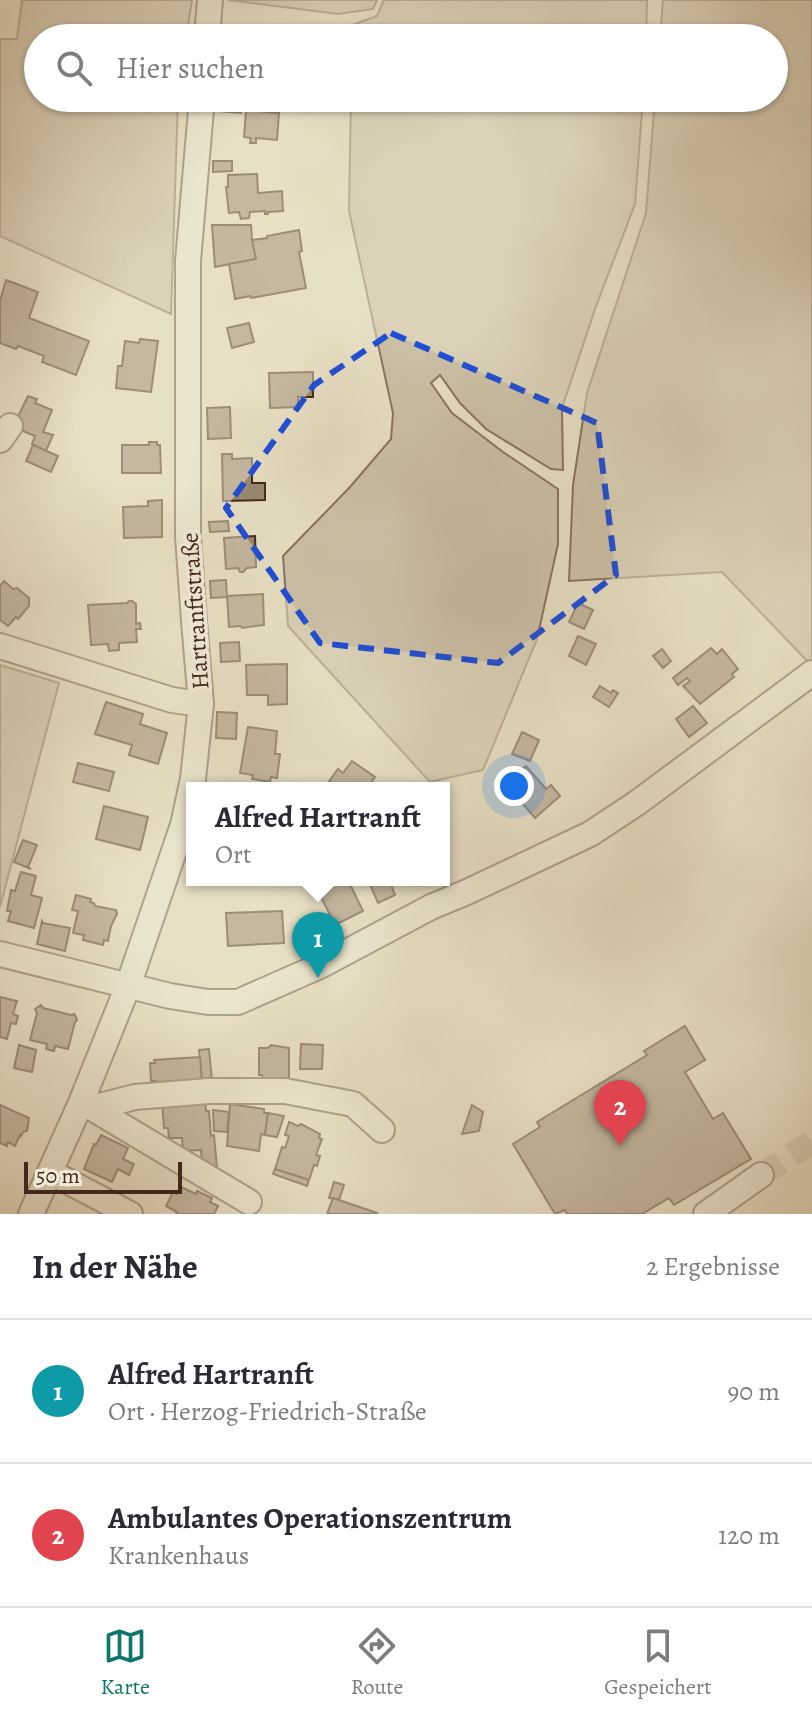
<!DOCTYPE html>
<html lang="de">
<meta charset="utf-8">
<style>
body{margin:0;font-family:Alegreya,serif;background:#f2f2f3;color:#2b2b33}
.scale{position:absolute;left:24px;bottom:20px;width:158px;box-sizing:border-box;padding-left:8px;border:4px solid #43281b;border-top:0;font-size:22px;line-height:28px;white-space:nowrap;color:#43281b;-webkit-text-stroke:6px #f0ebd9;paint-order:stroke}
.you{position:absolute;left:514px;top:786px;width:28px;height:28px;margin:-20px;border:6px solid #fff;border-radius:50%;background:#1a73e8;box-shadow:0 0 0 12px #1a73e833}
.badge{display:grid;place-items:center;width:52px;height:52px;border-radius:50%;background:#0f766e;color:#fff;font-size:26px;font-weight:700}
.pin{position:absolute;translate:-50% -66px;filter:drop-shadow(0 2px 4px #0008)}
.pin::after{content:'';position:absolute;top:42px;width:28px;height:24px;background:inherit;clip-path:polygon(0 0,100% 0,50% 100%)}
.popup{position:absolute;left:186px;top:782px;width:264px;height:104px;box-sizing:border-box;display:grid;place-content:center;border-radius:0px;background:#fff;filter:drop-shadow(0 2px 6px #0005);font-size:26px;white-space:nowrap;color:#7c7c81}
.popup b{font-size:30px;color:#2b2b33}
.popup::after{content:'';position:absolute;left:50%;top:100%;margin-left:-16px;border:16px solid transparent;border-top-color:#fff}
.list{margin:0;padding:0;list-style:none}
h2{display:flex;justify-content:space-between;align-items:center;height:104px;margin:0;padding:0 32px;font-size:34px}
h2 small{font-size:26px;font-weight:400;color:#7c7c81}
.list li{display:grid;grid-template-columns:52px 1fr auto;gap:24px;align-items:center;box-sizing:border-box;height:144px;padding:0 32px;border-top:2px solid #e1e1e2}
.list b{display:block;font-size:30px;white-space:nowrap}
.list p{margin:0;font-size:26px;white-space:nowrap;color:#7c7c81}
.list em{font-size:26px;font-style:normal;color:#7c7c81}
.icon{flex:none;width:44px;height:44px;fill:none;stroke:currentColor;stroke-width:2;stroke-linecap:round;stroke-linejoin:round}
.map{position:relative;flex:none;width:812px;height:1214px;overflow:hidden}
.search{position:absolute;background:#fff;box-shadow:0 2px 6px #0004;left:24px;right:24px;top:24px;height:88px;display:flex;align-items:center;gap:20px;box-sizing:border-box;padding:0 28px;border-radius:44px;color:#7c7c81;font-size:30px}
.sheet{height:392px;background:#fff}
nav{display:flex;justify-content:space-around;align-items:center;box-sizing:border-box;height:112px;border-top:2px solid #e1e1e2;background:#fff;font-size:22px;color:#7c7c81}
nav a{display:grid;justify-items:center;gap:4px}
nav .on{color:#0f766e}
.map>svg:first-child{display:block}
.green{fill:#ccc1a8;stroke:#887462;stroke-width:2}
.building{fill:#998873;stroke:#43281b;stroke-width:2}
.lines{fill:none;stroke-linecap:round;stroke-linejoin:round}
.minor-tunnel{stroke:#c7bba3;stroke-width:24;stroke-dasharray:24 12;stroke-linecap:butt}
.minor-casing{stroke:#6c5646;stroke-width:28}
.minor{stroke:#f0ebd9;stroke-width:24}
.marked{fill:none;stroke:#1d4ed8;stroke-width:6;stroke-dasharray:16 10;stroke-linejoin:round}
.labels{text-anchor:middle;stroke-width:7;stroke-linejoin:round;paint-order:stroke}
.street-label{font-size:24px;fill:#43281b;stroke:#f0ebd9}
</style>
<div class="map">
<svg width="812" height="1214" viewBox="0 0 812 1214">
<rect width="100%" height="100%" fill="#e8e0c5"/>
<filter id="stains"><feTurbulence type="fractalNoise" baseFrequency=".0025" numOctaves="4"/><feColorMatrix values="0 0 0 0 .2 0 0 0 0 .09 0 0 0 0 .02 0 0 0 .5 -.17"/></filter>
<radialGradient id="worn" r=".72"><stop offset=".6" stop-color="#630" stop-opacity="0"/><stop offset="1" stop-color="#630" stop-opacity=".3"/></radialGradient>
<g class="green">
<polygon points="22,0 192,0 186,38 38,38 38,98 178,98 171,314 0,236 0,39 17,39"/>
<polygon points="228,0 377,0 373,9 338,14"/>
<polygon points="384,0 647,0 646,38 352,38 352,25 377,16"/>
<polygon points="663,0 812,0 812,666 722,572 569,581 573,485 587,393 646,213 655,98 774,98 774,38 660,38"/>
<polygon points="351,98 643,98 635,204 595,309 562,408 563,470 551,469 486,429 460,403 440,375 431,383 452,413 503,452 558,489 558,544 537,639 483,770 430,782 288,626 283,556 350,487 391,439 393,413 349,211"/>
<polygon points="0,665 59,683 0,907"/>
</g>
<g class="building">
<polygon points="220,98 242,98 241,113 219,111"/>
<polygon points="246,110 279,113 277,140 256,138 256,143 250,143 251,138 244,137"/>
<polygon points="213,161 232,161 232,171 213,172"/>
<polygon points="257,174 258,193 282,191 283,211 268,212 268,214 265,214 265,211 250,212 249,218 241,219 239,212 229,213 226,187 228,187 228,175"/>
<polygon points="212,225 251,225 252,240 256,259 215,267"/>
<polygon points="299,230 302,251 299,252 306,288 251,298 250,296 235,299 229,264 256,259 252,240 267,238 267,236"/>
<polygon points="6,280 38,292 29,318 89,341 76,375 42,362 44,356 18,346 16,349 0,343 0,301"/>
<polygon points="249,323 254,342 232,348 227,328"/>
<polygon points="140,339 158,341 151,392 116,388 118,366 122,366 125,341 139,343"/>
<polygon points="313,372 313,397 298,397 298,407 270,408 269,373"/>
<polygon points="28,396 37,399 35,403 52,410 43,432 53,435 46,451 32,444 35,436 18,429 15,423"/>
<polygon points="230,407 231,438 208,439 207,408"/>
<polygon points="149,442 157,442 157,445 160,445 161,473 122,473 122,445 149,445"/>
<polygon points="33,445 58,456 51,472 26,461"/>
<polygon points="222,454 232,454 232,459 252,458 252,483 265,483 265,500 223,501"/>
<polygon points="162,500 162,537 124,538 123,507 148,506 148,501"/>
<polygon points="228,521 229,531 210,532 209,522"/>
<polygon points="255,536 256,567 247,568 243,572 240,572 238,568 226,569 224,538"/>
<polygon points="226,580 227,597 211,598 210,581"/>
<polygon points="4,581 13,589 17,588 29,598 29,606 18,619 16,617 8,626 0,620 0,586"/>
<polygon points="263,594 264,625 242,628 241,626 229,627 227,596"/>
<polygon points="129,601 132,601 136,604 136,624 140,623 141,629 136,629 137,642 119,643 119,650 109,651 108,644 91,645 88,605 127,603"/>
<polygon points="578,603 593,610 584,629 569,622"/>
<polygon points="578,636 596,644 586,665 569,656"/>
<polygon points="239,642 240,661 221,662 220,643"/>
<polygon points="711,648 717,654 722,649 738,669 732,674 734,677 700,704 683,686 690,681 687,678 678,685 673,678"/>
<polygon points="662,649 671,661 663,668 653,656"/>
<polygon points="287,664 287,704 268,705 268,695 247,695 246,665"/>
<polygon points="600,686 611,693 613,690 618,693 609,707 593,697"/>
<polygon points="106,702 143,714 140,724 167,733 158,764 129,755 132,745 95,734"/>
<polygon points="693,706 707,723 689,737 676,719"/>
<polygon points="217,712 237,713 236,739 216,738"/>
<polygon points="248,727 277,731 275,754 280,754 277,778 271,777 270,782 252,779 253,775 240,773"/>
<polygon points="522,732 539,740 530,761 512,754"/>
<polygon points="352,761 375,777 367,788 332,788 328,783 338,769 343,773"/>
<polygon points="78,763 114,772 109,791 73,782"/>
<polygon points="526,766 546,789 551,785 560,796 535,818 506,784"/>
<polygon points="104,806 148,817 140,850 96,839"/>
<polygon points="23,840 37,845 28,867 31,869 14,862"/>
<polygon points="21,872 36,876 31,895 42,898 34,928 8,921 11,911 7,911 11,890 15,891"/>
<polygon points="339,880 348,880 363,911 335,925 318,891"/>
<polygon points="368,880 389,880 395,895 378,903"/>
<polygon points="76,895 91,899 90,902 94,903 95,906 116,910 117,914 111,926 108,941 104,940 103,945 83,940 84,935 73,933 78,911 72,910"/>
<polygon points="282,911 284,943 228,946 226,913"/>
<polygon points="42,921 43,923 70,928 65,951 37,944"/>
<polygon points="0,997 17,1001 13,1014 18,1016 16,1024 11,1023 7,1039 0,1037"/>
<polygon points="41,1005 43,1008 71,1015 74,1014 76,1017 77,1020 75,1022 68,1049 55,1046 54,1051 46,1049 47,1044 30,1040 37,1013 35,1009"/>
<polygon points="685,1026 705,1060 685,1072 713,1119 723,1113 751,1159 674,1205 669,1198 642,1214 567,1214 565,1210 555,1214 513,1144 540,1127 537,1122 647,1055 644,1051"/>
<polygon points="301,1044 323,1045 322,1069 300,1069"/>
<polygon points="19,1045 36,1050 32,1072 14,1068"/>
<polygon points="271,1045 289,1048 289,1079 263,1078 262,1075 259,1075 259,1048 268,1048"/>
<polygon points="209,1049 212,1081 202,1082 199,1050"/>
<polygon points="200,1057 202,1082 156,1084 156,1081 151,1081 150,1063 155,1063 154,1060"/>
<polygon points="205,1099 206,1111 209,1111 211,1136 214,1135 217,1168 202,1164 201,1150 183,1151 182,1138 169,1138 168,1128 164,1128 162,1101"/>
<polygon points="230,1104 264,1109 264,1113 268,1113 265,1135 261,1134 259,1151 227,1146"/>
<polygon points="0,1105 29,1118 27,1131 23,1132 21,1136 20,1135 15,1146 8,1142 7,1146 0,1143"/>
<polygon points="472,1105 483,1112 479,1131 462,1134"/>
<polygon points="213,1110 229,1112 227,1132 214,1131"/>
<polygon points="268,1113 284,1116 277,1137 265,1135"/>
<polygon points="289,1122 298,1126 301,1124 320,1134 319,1138 322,1139 316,1155 320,1156 317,1166 314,1165 309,1180 275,1169 282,1147 285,1148 289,1136 285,1135"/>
<polygon points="101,1135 128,1148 123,1159 134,1164 129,1175 118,1169 112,1182 84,1169 94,1144 96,1145"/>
<polygon points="275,1169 309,1180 307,1186 273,1174"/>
<polygon points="334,1182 344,1185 339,1200 329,1198"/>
<polygon points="181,1187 196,1194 197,1191 212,1198 210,1202 218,1206 214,1214 176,1214 177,1212 166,1206 173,1192 177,1194"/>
<polygon points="333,1198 377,1213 376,1214 327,1214"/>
</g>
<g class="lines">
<polyline class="minor-tunnel" points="761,1175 812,1142"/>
<defs>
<g id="minor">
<polyline points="207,38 210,0"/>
<polyline points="0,440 10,426"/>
<polyline points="0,646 172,700 201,704"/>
<polyline points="0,954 170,996 208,1002 238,1002 322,965 431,907 467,892 590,834 637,803 812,673"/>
<polyline points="85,1106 92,1108 249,1202"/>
<polyline points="92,1108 135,1097 209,1091 285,1091 353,1104 382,1130"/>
<polyline points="50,1172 130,1214"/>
<polyline points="31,1214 80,1105 128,986 183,825 193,779 201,704 194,621 188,537 188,261 202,98"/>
<polyline points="706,1214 761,1175"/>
</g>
</defs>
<use href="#minor" class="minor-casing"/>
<use href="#minor" class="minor"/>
</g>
<path d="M0 0H812V1214H0ZM391 333 597 423 616 575 498 663 320 643 226 508 314 385Z" fill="#e8e0c5" fill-opacity=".55" fill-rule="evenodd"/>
<path class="marked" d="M391 333 597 423 616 575 498 663 320 643 226 508 314 385Z"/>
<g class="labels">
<g class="street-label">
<text transform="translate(195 611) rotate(-94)" y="8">Hartranftstraße</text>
</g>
</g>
<rect width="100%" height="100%" filter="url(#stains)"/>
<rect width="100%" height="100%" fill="url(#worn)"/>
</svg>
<div class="scale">50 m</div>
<div class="you"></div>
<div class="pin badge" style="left:318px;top:978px;background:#0f9aa8">1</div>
<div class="popup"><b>Alfred Hartranft</b>Ort</div>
<div class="pin badge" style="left:620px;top:1146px;background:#e0444e">2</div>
<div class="search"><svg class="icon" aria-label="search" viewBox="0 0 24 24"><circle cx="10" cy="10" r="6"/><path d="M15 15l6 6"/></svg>Hier suchen</div>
</div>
<section class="sheet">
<h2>In der Nähe<small>2 Ergebnisse</small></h2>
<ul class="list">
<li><span class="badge" style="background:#0f9aa8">1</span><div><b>Alfred Hartranft</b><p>Ort · Herzog-Friedrich-Straße</p></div><em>90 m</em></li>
<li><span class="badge" style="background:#e0444e">2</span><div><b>Ambulantes Operationszentrum</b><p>Krankenhaus</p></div><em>120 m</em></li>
</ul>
</section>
<nav>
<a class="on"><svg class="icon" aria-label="map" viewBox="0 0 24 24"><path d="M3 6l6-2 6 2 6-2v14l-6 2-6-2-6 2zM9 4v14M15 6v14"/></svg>Karte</a>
<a><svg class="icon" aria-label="directions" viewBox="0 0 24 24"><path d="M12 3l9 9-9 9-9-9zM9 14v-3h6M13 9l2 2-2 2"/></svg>Route</a>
<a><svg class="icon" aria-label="saved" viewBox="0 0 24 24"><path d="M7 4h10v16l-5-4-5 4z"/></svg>Gespeichert</a>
</nav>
